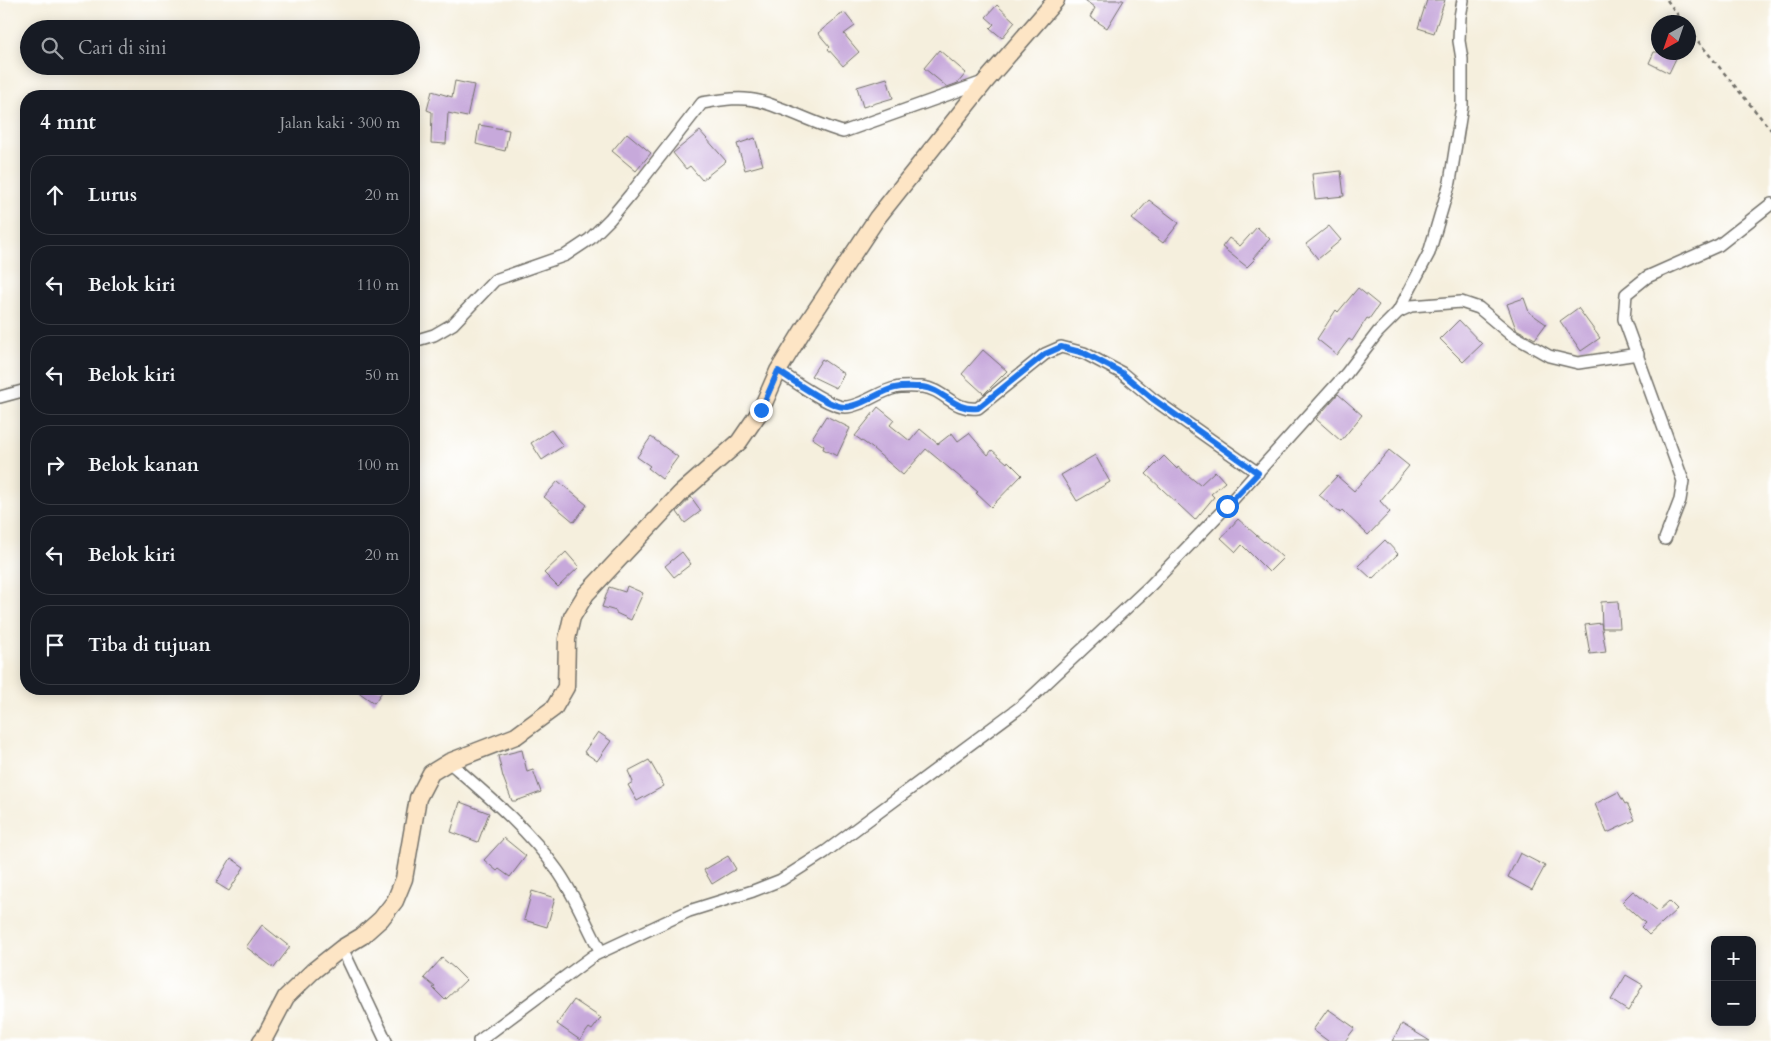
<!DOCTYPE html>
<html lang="id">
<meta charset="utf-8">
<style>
body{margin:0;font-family:Cardo,serif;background:#20242c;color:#f1f3f6}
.controls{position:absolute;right:15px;bottom:15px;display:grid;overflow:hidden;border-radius:10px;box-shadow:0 2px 12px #0003}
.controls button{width:45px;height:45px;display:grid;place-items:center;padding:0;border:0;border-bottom:1px solid #363941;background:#171b24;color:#f1f3f6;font:25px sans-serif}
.compass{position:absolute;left:1651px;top:15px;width:45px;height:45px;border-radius:50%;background:#171b24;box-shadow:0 2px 12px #0003;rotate:220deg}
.stop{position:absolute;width:15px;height:15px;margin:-11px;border:4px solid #1a73e8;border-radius:50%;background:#fff}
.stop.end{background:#1a73e8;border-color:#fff;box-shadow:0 1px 5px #0008}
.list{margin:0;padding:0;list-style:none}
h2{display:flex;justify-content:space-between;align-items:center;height:65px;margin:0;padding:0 20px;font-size:21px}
h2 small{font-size:16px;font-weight:400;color:#9ea1a6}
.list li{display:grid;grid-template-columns:32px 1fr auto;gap:15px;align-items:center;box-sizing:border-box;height:80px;margin:0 10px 10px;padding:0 10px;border:1px solid #363941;border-radius:20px}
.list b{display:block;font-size:19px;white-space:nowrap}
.list em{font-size:16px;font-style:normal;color:#9ea1a6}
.icon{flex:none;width:28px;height:28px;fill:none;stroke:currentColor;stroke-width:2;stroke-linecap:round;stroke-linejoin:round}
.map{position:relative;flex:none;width:1771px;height:1041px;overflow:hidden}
.search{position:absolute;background:#171b24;box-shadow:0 2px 12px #0003;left:20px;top:20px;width:400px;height:55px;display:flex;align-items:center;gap:12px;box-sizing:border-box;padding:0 18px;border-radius:28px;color:#9ea1a6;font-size:19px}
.panel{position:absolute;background:#171b24;box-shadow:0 2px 12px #0003;left:20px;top:90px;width:400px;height:605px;border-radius:20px}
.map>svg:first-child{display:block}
.building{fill:#c7a9db}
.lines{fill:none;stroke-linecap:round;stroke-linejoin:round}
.street-casing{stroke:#727069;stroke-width:14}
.secondary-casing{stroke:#727069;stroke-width:19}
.path{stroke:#727069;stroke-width:2.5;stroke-dasharray:4 4;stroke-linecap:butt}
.street{stroke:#fff;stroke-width:11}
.secondary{stroke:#fde5c5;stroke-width:16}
.route{stroke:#1a73e8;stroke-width:6}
</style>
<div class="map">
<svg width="1771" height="1041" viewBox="0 0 1771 1041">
<rect width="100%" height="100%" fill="#fff"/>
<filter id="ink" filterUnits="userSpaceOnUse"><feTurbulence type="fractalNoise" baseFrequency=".02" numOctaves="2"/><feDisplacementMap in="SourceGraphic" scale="10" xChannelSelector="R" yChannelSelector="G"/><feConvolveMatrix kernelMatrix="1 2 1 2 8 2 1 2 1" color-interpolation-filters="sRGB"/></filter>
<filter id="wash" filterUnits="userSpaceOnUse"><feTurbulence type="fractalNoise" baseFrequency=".0096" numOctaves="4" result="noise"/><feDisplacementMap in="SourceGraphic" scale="20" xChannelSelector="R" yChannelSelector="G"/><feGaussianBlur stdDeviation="1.12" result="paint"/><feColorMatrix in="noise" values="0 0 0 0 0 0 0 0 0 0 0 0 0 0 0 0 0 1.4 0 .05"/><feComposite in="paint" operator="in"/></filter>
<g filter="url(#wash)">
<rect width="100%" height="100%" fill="#f5efdd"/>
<g id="blocks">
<g class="building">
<polygon points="1085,0 1124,0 1107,28 1090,17 1095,8"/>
<polygon points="1427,0 1445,0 1434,33 1418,28"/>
<polygon points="997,5 1015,22 1002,38 990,28 994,24 986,17"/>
<polygon points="844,12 855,26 844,34 859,52 843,66 828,49 830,47 818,33"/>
<polygon points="939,50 966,73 958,83 947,87 924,68"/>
<polygon points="1654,52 1679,52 1669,73 1649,63"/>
<polygon points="887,78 893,98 863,107 857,87"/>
<polygon points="455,81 474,85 467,117 448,113 446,144 431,143 432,112 427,110 432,91 452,97"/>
<polygon points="479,125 509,130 505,151 476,144"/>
<polygon points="700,131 726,161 702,180 690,166 686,169 673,153"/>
<polygon points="627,133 651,153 636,171 612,151"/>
<polygon points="755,138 763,165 745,170 737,144"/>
<polygon points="1341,171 1344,196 1315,199 1312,174"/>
<polygon points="1149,200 1179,223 1163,243 1132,219"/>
<polygon points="1329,226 1341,240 1318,259 1306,244"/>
<polygon points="1257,227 1270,239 1253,258 1255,259 1247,267 1222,247 1229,238 1240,246"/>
<polygon points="1358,288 1379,305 1369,319 1367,318 1352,341 1349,339 1337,355 1317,339 1336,310 1338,312"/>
<polygon points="1524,298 1529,312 1546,324 1535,339 1516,329 1507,304"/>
<polygon points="1578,308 1600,338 1581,351 1560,321"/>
<polygon points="1459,320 1482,344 1463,362 1440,339"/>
<polygon points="983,350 1007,371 984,394 962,374"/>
<polygon points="822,359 844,374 836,388 811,376"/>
<polygon points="1338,394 1362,415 1341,441 1316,419"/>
<polygon points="878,407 894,420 890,425 910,441 920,429 938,444 952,433 958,441 969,433 988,455 992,450 1007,463 1008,461 1022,475 991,507 976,493 978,492 926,449 903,475 872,448 855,436"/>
<polygon points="826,416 850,428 837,456 823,449 824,446 812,438"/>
<polygon points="551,430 563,446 542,460 531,443"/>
<polygon points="651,437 678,457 662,479 648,468 650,466 637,457"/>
<polygon points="1389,450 1409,466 1380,501 1390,512 1368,535 1342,510 1340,513 1319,495 1337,476 1354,491"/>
<polygon points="1095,455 1110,482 1077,501 1061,475"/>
<polygon points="1164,456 1177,469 1178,467 1200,485 1215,471 1225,482 1211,494 1214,497 1195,520 1146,474"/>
<polygon points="558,481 587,505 574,522 544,497"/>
<polygon points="691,497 701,511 685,523 677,512"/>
<polygon points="1238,519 1264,542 1265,541 1283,558 1269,572 1242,545 1236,552 1221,538"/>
<polygon points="1385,540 1398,554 1372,579 1358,566"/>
<polygon points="566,552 579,567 558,587 544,573"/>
<polygon points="682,552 691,564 674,577 665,566"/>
<polygon points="627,586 643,593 631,620 616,613 616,611 602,607 609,587 625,592"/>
<polygon points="1618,601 1620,628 1602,628 1601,602"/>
<polygon points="1601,623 1606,652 1590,654 1585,625"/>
<polygon points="354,689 384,689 374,703"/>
<polygon points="598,732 611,741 597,761 584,752"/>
<polygon points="522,750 527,772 533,770 541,792 516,801 512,801 503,777 498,756"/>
<polygon points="649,760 664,786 637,801 628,785 633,782 628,771"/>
<polygon points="1618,792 1625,804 1627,803 1635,820 1607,833 1595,804"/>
<polygon points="460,802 489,813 478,842 451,832"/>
<polygon points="504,838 526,856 510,877 499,869 497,871 484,860"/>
<polygon points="1520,853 1545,866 1532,890 1508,877"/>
<polygon points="728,856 736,869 712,884 704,870"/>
<polygon points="231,858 244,867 229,891 216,883"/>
<polygon points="532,891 555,898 547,927 524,920"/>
<polygon points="1633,891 1658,911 1669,901 1677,909 1649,935 1641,927 1645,923 1622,902"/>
<polygon points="262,925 290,947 274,968 246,947"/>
<polygon points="442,958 454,968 466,980 445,1000 433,988 435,987 424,978"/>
<polygon points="1626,975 1643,985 1628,1011 1611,1000"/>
<polygon points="574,1000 601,1018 592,1030 589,1028 580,1040 557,1024"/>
<polygon points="1328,1009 1355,1028 1345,1041 1328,1041 1313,1030"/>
<polygon points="1402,1024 1430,1041 1392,1041"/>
</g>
</g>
</g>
<g filter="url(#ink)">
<use href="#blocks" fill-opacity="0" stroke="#727069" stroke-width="1"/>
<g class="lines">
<defs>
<g id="street">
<polyline points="1398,312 1429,253 1450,182 1462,106 1462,59 1459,41 1460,17 1463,0"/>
<path d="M414 341 434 335 453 324 495 280 566 255 590 239 610 219 630 195 702 103C720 100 741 96 759 101 788 109 815 124 843 132L983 82"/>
<path d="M778 371C793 380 829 407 845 407 860 407 880 391 895 388 903 386 914 387 922 387 944 389 953 411 978 408L1045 354 1061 347 1084 353 1122 373 1153 399 1258 473"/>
<polyline points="0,397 26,390"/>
<polyline points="1665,539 1680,500 1683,481 1624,319 1626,294 1647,277 1719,245 1771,204"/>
<path d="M449 762C487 795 528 829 557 870 575 895 586 925 601 952L593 956 479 1041"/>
<polyline points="342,948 386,1041"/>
<polyline points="601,952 689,911 753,891 781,880 825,852 1023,705 1150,586 1227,506 1346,374 1378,332 1398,312 1411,306 1461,302 1479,308 1510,334 1549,356 1578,363 1638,354"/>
</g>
<polyline id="secondary" points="261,1041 266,1035 286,997 313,971 342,948 362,936 381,919 395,901 404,879 418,798 431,773 449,762 516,736 554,708 566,687 567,639 572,617 586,594 680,494 739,442 761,410 778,371 808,322 877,218 985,82 1056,0"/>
</defs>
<use href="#street" class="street-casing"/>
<use href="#secondary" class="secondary-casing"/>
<g class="path">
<polyline points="1667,0 1683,22"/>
<polyline points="1688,29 1771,130"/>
</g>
<use href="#street" class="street"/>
<use href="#secondary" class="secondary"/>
</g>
</g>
<g class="lines" filter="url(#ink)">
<path class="route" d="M761 410 778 371C793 380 829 407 845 407 860 407 880 391 895 388 903 386 914 387 922 387 944 389 953 411 978 408L1045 354 1061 347 1084 353 1122 373 1153 399 1258 473 1227 506"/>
</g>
</svg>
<div class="controls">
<button>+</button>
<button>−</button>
</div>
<svg class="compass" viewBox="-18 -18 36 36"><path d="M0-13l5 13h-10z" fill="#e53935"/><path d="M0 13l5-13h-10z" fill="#9ea1a6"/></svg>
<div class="stop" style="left:1227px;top:506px"></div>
<div class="stop end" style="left:761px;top:410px"></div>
<div class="search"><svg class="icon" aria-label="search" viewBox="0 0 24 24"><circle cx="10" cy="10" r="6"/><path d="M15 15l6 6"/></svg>Cari di sini</div>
<section class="panel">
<h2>4 mnt<small>Jalan kaki · 300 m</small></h2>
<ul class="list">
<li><svg class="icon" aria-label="ahead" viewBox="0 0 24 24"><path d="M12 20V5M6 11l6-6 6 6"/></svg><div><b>Lurus</b></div><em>20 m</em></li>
<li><svg class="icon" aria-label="left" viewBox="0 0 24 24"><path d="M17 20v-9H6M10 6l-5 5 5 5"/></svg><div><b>Belok kiri</b></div><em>110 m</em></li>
<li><svg class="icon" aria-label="left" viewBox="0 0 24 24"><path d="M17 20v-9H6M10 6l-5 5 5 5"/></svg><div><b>Belok kiri</b></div><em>50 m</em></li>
<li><svg class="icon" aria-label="right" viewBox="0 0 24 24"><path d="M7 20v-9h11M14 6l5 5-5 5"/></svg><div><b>Belok kanan</b></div><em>100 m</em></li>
<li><svg class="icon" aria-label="left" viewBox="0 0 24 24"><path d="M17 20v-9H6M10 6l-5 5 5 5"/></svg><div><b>Belok kiri</b></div><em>20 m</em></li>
<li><svg class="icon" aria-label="arrive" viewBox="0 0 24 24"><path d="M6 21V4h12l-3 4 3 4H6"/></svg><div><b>Tiba di tujuan</b></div></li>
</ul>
</section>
</div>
